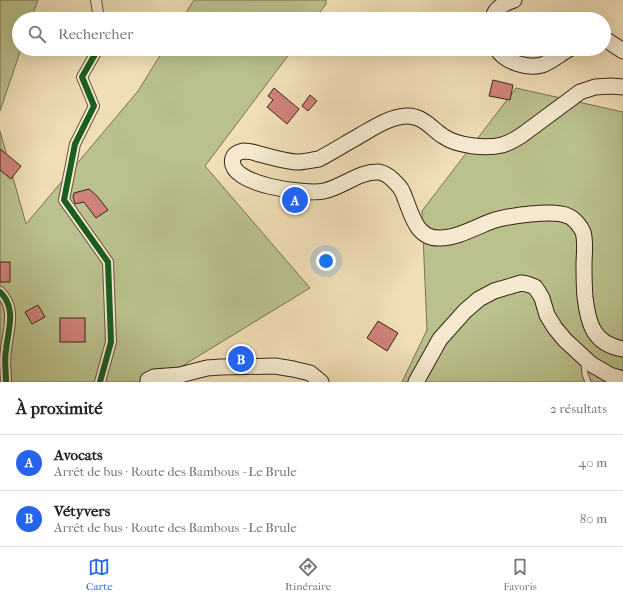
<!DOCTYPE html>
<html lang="fr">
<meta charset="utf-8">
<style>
body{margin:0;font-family:"IM FELL French Canon",serif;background:#f2f2f2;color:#222}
.you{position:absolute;left:326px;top:261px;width:14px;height:14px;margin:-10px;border:3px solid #fff;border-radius:50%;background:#1a73e8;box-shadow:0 0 0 6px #1a73e833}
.badge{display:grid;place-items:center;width:26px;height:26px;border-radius:50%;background:#2563eb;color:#fff;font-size:13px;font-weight:700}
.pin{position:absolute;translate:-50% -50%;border:2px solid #fff;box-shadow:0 1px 4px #0006}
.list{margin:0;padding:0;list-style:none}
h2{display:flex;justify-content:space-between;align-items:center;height:52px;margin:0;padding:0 16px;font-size:17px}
h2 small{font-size:13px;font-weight:400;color:#767676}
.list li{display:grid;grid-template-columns:26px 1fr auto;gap:12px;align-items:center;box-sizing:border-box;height:56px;padding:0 16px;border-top:1px solid #e0e0e0}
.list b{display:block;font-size:15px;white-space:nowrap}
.list p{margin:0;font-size:13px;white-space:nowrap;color:#767676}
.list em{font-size:13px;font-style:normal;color:#767676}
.icon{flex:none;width:22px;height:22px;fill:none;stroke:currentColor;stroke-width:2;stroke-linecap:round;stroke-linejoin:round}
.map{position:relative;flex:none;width:623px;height:382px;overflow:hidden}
.search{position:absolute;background:#fff;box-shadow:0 4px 16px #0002;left:12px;right:12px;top:12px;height:44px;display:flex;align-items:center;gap:10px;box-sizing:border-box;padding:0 14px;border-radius:22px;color:#767676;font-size:15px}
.sheet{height:164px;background:#fff}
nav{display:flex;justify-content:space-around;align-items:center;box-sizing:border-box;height:56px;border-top:1px solid #e0e0e0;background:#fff;font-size:11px;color:#767676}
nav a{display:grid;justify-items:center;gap:2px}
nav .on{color:#2563eb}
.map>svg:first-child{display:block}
.green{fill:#bac18d;stroke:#7a7352}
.building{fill:#cf827a;stroke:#3a2518}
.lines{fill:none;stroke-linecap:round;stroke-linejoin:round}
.lane-casing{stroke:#685340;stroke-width:7}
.street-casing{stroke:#685340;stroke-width:12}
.secondary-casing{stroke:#3a2518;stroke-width:17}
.lane{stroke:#f5ead0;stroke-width:5}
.street{stroke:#f5ead0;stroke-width:10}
.secondary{stroke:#f5ead0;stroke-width:15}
.cycleway-casing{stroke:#f5ead0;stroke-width:8}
.cycleway{stroke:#1b5e20;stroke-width:6}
</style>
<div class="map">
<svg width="623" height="382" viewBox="0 0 623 382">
<rect width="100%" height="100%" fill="#f0deb6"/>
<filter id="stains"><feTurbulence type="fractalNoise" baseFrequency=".005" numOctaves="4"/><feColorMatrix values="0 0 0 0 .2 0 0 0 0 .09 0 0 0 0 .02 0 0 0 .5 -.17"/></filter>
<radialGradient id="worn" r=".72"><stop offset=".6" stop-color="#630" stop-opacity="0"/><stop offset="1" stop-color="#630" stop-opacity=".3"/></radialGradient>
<g class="green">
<polygon points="0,0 38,0 31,19 19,19 19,49 21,49 0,111"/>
<polygon points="194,0 326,0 326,4 315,19 182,19"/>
<polygon points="164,49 293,49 205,166 310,288 169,374 163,382 0,382 0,131 26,224 138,91"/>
<polygon points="516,88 623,112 623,382 402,382 427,330 422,211"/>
</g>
<g class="building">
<polygon points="493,80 513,85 510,100 489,96"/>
<polygon points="274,88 299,109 287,124 267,107 273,100 268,96"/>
<polygon points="310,95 317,101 308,111 302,106"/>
<polygon points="0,149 21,166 11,179 0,170"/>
<polygon points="89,189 97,196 108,210 96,218 84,202 75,204 74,200 73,197 74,193"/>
<rect x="0" y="262" width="10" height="20"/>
<polygon points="38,305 45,317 32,324 25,312"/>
<rect x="60" y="318" width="25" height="24"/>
<polygon points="378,321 398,333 387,351 367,338"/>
</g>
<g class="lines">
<defs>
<polyline id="lane" points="584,362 585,374 588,382"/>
<g id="street">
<polyline points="96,0 99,19"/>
<polyline points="98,49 82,77 94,106 75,144 64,200 108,262 111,342 100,382"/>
<path d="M0 292C17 308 8 330 6 350 4 360 6 372 6 382"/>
</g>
<g id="secondary">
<path d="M492 19C496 7 503 4 514 0"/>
<polyline points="604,40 608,41 623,51"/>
<path d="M497 49C505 62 527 69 542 65 551 62 560 54 569 49"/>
<path d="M623 87 611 86 595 87 580 92 522 135C516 139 509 143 502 145 486 149 457 146 443 136 431 128 422 115 406 116 389 117 373 128 359 136 345 144 332 152 319 159 311 160 304 162 296 162 284 161 271 157 259 154 254 152 248 151 243 151 239 152 234 154 233 158 225 185 307 195 324 191 343 187 359 171 379 172 384 173 389 176 393 180 396 183 399 186 401 189 403 192 404 195 405 198 412 216 417 239 440 238 457 238 476 227 492 221 507 216 554 209 568 216 574 218 581 227 583 232 586 241 584 255 584 265 584 275 584 286 585 297 588 323 593 344 623 349"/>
<polyline points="148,382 148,380 154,377 180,375 207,368 221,367 275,366 293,369 310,373 321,382"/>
<polyline points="416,382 440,339 465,311 479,299 494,291 521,283 527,284 535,287 539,293 542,298 547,315 555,328 565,340 591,364 610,375 623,379"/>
</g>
</defs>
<use href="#lane" class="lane-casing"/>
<use href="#street" class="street-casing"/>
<use href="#secondary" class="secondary-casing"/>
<use href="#lane" class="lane"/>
<use href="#street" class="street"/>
<use href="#secondary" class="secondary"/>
<defs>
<g id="cycleway">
<polyline points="98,49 82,77 94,106 75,144 64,200 108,262 111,342 100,382"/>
<path d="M0 292C17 308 8 330 6 350 4 360 6 372 6 382"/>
</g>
</defs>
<use href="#cycleway" class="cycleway-casing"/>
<use href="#cycleway" class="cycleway"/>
</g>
<rect width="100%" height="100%" filter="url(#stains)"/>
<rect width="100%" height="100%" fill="url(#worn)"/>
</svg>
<div class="you"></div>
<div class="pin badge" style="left:295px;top:200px">A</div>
<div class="pin badge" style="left:241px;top:359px">B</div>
<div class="search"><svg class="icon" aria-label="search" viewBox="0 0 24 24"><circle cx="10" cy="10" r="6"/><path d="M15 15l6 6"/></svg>Rechercher</div>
</div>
<section class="sheet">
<h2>À proximité<small>2 résultats</small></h2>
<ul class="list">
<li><span class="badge">A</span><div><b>Avocats</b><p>Arrêt de bus · Route des Bambous - Le Brule</p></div><em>40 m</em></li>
<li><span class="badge">B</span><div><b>Vétyvers</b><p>Arrêt de bus · Route des Bambous - Le Brule</p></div><em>80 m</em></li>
</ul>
</section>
<nav>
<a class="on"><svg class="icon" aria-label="map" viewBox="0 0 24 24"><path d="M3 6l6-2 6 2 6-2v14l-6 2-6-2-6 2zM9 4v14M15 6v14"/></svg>Carte</a>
<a><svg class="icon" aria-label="directions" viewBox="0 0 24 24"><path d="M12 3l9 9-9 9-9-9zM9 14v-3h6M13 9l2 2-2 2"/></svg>Itinéraire</a>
<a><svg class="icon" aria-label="saved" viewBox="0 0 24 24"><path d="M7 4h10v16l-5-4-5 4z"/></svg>Favoris</a>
</nav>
